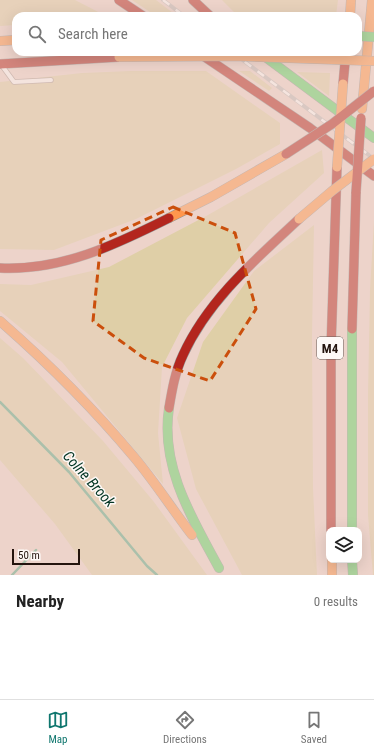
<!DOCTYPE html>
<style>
body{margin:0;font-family:"Roboto Condensed",sans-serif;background:#f2f2f2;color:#222}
.controls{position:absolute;right:12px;bottom:12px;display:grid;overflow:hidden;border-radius:8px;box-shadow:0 4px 16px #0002}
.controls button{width:36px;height:36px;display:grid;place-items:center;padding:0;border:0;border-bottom:1px solid #e0e0e0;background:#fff;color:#222;font:20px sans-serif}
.scale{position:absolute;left:12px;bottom:10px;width:68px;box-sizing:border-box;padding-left:4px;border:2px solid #24140e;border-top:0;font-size:11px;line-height:14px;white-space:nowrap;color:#24140e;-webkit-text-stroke:3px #fef9f7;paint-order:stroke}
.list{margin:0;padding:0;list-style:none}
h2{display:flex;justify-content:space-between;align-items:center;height:52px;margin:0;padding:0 16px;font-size:17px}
h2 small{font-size:13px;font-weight:400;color:#767676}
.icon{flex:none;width:22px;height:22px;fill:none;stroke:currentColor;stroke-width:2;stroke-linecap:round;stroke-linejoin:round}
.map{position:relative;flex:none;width:374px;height:575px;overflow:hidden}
.search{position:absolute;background:#fff;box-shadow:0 4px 16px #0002;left:12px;right:12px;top:12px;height:44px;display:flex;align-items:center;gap:10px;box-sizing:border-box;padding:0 14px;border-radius:12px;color:#767676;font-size:15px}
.sheet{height:124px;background:#fff}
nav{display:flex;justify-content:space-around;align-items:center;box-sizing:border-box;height:56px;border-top:1px solid #e0e0e0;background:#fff;font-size:11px;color:#767676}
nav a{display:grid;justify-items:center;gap:2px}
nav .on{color:#0f766e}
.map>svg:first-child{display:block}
.green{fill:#dfcfa7}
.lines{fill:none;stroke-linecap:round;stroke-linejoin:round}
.stream{stroke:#5ba886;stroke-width:2.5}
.lane-casing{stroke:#ae9b94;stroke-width:5.5}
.fast-casing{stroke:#939494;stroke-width:10}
.slow-casing{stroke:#939494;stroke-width:10}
.jam-casing{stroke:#939494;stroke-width:10}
.lane{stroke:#fcf8f7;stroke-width:4}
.fast{stroke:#63d668;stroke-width:9}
.slow{stroke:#ff974d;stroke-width:9}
.jam{stroke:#b3261e;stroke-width:9}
.rail-casing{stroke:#c2bbb9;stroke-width:4}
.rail{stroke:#fef9f7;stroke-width:2.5;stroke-dasharray:8;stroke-linecap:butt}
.fast-bridge-casing{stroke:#939494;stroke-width:10;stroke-linecap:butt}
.slow-bridge-casing{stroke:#939494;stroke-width:10;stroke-linecap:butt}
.jam-bridge-casing{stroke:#939494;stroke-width:10;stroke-linecap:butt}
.fast-bridge{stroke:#63d668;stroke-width:9}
.slow-bridge{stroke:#ff974d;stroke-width:9}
.jam-bridge{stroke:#b3261e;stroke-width:9}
.marked{fill:none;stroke:#cb4f0c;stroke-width:3;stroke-dasharray:8 5;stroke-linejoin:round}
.labels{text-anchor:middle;stroke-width:3;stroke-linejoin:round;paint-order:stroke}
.shield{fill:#fef9f7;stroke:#655954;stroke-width:1}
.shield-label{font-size:13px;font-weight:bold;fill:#24140e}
.water-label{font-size:15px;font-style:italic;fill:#043624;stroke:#fef9f7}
</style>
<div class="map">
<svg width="374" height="575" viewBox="0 0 374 575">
<rect width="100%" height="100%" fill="#edd3ca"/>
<g class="green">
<polygon points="0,0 75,0 106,16 16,16 16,25 0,26"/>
<polygon points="132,0 156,0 177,16 156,16"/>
<polygon points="222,0 338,0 336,16 235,16 236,14"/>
<polygon points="131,71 206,71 280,123 280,144 236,169 136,219 54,250 0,249 0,82 82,73"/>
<polygon points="239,71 250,71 272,88 269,91"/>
<polygon points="297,72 330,73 329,96"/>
<polygon points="322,150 324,173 269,223 187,318 162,367 158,433 163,484 62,362 0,311 0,284 31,285 109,267 208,215"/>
<polygon points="374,221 374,575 373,575 368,515 368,394 370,290"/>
<polygon points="314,225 312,337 313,488 317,575 242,575 196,489 177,418 203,342 254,271"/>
<polygon points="0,338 23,358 103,441 154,502 207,575 92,575 55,524 0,460"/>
</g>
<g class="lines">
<g class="stream">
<polyline points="0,402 69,472 147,566 157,575"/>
<polyline points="12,575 36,550"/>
</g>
<defs>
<polyline id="lane" points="3,67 14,82 51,80"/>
<g id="fast">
<polyline points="260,53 374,138"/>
<polyline points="352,329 352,530"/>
<path d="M169 408C160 467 192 518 219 568"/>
<polyline points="352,560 353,575"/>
</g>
<g id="slow">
<polyline points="350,16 351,0"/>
<polyline points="0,41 16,40"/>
<polyline points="362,109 372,0"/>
<polyline points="169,218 211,197 286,154"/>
<path d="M0 321C48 363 93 408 134 457 155 482 172 509 192 535"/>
<polyline points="332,560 332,575"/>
</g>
<g id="jam">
<polyline points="119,0 143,16"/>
<polyline points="193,0 210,16"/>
<polyline points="199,53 310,128 374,176"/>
<polyline points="0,64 119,57"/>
<polyline points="343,84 346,52"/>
<path d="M0 268C61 271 115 245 169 218"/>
<polyline points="352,329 356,192"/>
<path d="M169 408C172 390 175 372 183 355 208 300 256 259 299 219"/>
<polyline points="331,530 331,348 337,167"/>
</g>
</defs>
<use href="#lane" class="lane-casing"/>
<use href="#fast" class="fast-casing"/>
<use href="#slow" class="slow-casing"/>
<use href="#jam" class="jam-casing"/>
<use href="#lane" class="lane"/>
<use href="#fast" class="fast"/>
<use href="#slow" class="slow"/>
<use href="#jam" class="jam"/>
<defs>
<g id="rail">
<polyline points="163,0 184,16"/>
<polyline points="232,52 374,159"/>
</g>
</defs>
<use href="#rail" class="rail-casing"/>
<use href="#rail" class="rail"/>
<defs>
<polyline id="fast-bridge" points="358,36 374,37"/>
<g id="slow-bridge">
<polyline points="119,57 235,56 374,61"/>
<polyline points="337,167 343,84"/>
<polyline points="299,219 332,191 374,159"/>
</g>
<g id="jam-bridge">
<polyline points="286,154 332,124 374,91"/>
<polyline points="356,192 361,118"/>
</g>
</defs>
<use href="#fast-bridge" class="fast-bridge-casing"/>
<use href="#slow-bridge" class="slow-bridge-casing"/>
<use href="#jam-bridge" class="jam-bridge-casing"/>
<use href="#fast-bridge" class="fast-bridge"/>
<use href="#slow-bridge" class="slow-bridge"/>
<use href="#jam-bridge" class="jam-bridge"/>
</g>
<path d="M0 0H374V575H0ZM173 207 235 233 256 309 210 381 144 358 93 321 101 240Z" fill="#edd3ca" fill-opacity=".55" fill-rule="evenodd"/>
<path class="marked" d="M173 207 235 233 256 309 210 381 144 358 93 321 101 240Z"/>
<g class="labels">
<rect class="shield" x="317" y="337" width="26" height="22" rx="3"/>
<g class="shield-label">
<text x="330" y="353">M4</text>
</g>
<g class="water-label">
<text transform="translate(89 479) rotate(48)" y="5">Colne Brook</text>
</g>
</g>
</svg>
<div class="controls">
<button><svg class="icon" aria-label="layers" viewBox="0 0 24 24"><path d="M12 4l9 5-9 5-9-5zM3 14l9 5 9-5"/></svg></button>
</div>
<div class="scale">50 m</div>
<div class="search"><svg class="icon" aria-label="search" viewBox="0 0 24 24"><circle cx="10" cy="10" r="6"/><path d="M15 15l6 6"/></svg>Search here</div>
</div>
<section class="sheet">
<h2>Nearby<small>0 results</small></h2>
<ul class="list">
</ul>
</section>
<nav>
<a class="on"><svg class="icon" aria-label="map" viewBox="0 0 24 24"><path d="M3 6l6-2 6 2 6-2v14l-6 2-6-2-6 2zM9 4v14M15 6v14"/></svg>Map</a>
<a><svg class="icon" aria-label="directions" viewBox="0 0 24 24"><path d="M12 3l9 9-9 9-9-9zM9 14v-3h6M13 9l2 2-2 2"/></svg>Directions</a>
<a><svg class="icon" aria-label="saved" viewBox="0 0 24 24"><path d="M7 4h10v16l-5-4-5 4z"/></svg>Saved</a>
</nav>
